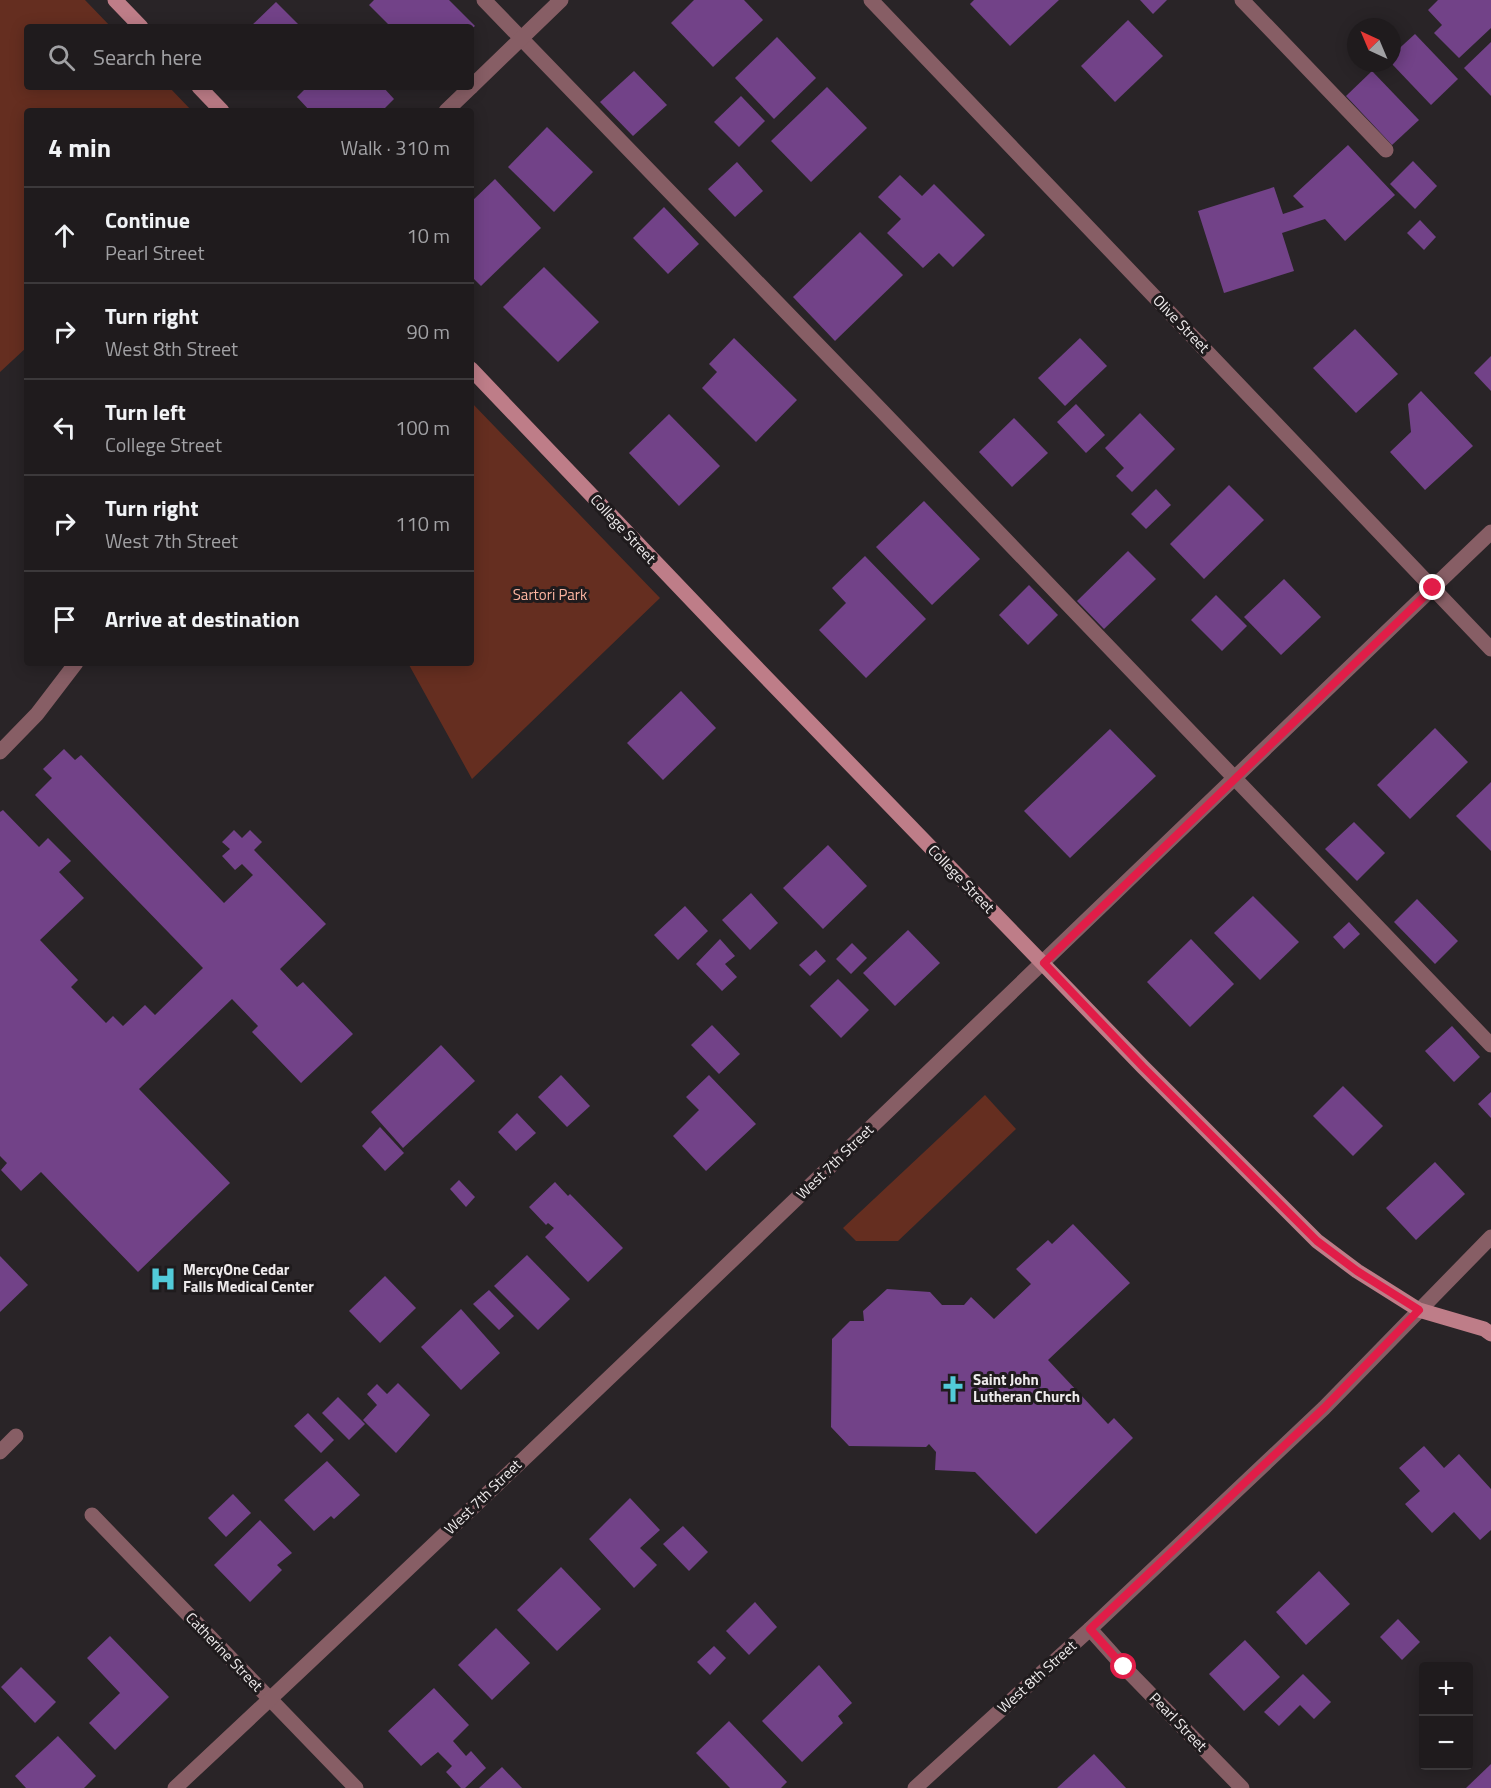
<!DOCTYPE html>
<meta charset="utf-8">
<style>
body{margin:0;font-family:"Titillium Web",sans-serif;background:#272426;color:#f1f3f6}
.controls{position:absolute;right:18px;bottom:18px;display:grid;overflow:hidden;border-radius:6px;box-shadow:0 3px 15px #0003}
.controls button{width:54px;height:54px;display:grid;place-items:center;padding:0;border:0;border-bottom:2px solid #3c393b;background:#1f1b1d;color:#f1f3f6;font:30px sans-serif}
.compass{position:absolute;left:1347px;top:18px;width:54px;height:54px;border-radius:50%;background:#1f1b1d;box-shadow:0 3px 15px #0003;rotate:316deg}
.stop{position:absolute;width:18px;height:18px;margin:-14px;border:4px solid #e11d48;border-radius:50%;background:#fff}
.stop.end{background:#e11d48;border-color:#fff;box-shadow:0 2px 6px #0008}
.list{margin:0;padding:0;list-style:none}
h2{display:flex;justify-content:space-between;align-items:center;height:78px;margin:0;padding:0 24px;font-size:26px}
h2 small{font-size:20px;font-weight:400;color:#a1a1a4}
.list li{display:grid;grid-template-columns:39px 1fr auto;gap:18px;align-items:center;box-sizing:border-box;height:96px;padding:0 24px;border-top:2px solid #3c393b}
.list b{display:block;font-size:22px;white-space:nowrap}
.list p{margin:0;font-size:20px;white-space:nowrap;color:#a1a1a4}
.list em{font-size:20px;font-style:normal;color:#a1a1a4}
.icon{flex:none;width:33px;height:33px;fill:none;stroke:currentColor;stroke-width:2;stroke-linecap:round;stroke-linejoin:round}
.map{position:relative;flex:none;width:1491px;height:1788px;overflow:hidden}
.search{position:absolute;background:#1f1b1d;box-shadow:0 3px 15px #0003;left:24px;top:24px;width:450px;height:66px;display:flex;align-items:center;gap:15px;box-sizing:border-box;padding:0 21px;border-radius:6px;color:#a1a1a4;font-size:22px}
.panel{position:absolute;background:#1f1b1d;box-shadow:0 3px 15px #0003;left:24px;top:108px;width:450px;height:558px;border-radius:6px}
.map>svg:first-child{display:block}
.green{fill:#652e20}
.building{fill:#724288}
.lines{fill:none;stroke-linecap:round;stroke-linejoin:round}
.lane{stroke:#875e65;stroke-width:15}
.street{stroke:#875e65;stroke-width:15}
.secondary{stroke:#be7d88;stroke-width:15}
.route{stroke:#e11d48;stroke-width:8}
.labels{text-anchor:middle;stroke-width:6;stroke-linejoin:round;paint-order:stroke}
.street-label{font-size:15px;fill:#eeebec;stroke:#1f1b1d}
.park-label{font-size:15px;fill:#fcb4a0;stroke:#1f1b1d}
.poi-label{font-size:15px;font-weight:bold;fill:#eeebec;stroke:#1f1b1d;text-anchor:start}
</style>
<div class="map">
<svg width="1491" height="1788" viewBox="0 0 1491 1788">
<rect width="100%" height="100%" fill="#292427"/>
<g class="green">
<polygon points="0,0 85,0 111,27 27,27 27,87 169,87 192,111 27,111 27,347 0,372"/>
<polygon points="471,402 660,598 472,779 408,663 471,663"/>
<polygon points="985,1095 1016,1129 898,1241 856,1241 843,1228"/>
</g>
<g class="building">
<polygon points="374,0 449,0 475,26 471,29 471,27 391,27 369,5"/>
<polygon points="694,0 744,0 763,20 713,67 671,23"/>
<polygon points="974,0 1059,0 1010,46 970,4"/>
<polygon points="1140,0 1167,0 1153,14"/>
<polygon points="1438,0 1491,0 1491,28 1459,58 1434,33 1442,25 1428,10"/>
<polygon points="276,2 301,27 250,27"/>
<polygon points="1128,20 1163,56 1115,102 1081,66"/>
<polygon points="1415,34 1458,79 1431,105 1392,64 1392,55"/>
<polygon points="777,37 816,78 774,119 735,78"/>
<polygon points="1491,42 1491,96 1464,68"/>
<polygon points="634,71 667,105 633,136 600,102"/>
<polygon points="1372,71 1419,120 1392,145 1346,96"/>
<polygon points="307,87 383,87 394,99 382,111 310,111 297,97"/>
<polygon points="827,87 867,128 811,182 771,141"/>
<polygon points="741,96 765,121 739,147 714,122"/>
<polygon points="547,127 593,172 554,212 508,167"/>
<polygon points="1348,145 1395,195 1345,241 1325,219 1282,233 1294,271 1224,293 1198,211 1274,187 1283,214 1304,207 1293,196"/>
<polygon points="1413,161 1437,186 1415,209 1390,184"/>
<polygon points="737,162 763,191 735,217 708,189"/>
<polygon points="900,175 922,196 934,184 985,235 953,267 939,253 923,268 887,233 901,219 878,197"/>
<polygon points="495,179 541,228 481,286 471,276 471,202"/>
<polygon points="664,207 699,244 668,274 633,238"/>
<polygon points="1420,220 1436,237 1424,250 1407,233"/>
<polygon points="860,232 903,275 835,341 793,297"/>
<polygon points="544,267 599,322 558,362 503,307"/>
<polygon points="1355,329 1398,374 1356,413 1313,368"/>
<polygon points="734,338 797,400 756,442 702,388 717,372 709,364"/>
<polygon points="1080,338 1107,366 1065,406 1038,378"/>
<polygon points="1491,356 1491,391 1474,373"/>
<polygon points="1421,391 1473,446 1425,490 1390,452 1411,432 1408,404"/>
<polygon points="1076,404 1105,435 1086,453 1057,422"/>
<polygon points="1140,413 1175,449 1132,492 1116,476 1124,468 1105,448"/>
<polygon points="669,414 720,466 679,506 629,453"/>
<polygon points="1014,418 1048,453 1012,487 979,452"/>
<polygon points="1229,485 1264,520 1204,579 1170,544"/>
<polygon points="1156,489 1171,505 1146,529 1131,514"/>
<polygon points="924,501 980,559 932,605 876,547"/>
<polygon points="1128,551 1156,579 1104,629 1077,601"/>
<polygon points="865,556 926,619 866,678 819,630 846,603 832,588"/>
<polygon points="1284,579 1321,617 1281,655 1244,617"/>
<polygon points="1029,585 1058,615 1028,645 999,615"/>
<polygon points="1216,595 1247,626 1222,651 1191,620"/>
<polygon points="681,691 716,728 663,780 627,743"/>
<polygon points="1435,728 1468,762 1410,819 1377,785"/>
<polygon points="1110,729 1156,776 1070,858 1024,811"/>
<polygon points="64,749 75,760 81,755 224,903 253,875 242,864 235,870 222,856 230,849 222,842 234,830 242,838 250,830 262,842 254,850 326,924 280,969 297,987 303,982 353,1034 301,1083 252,1032 258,1026 232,999 139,1089 230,1183 138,1272 41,1172 21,1191 1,1170 7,1163 0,1156 0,812 3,810 39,847 48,838 71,861 59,872 84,898 40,940 78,980 71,987 106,1023 113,1016 123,1026 145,1005 155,1015 203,968 35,795 52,778 43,769"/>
<polygon points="1491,782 1491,851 1456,816"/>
<polygon points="1354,822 1385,853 1357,881 1325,849"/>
<polygon points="828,845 867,886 823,929 783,888"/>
<polygon points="751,893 778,923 750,950 722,920"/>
<polygon points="1253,896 1299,942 1260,980 1214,933"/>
<polygon points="1417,899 1458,941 1435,964 1394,922"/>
<polygon points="685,906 708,931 678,960 654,935"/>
<polygon points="1349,922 1360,934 1344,949 1333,937"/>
<polygon points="908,930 940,963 895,1006 863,973"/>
<polygon points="720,939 735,956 725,964 737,977 722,991 696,964"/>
<polygon points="1191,939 1234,984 1190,1027 1147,982"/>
<polygon points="852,943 867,958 851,974 836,959"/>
<polygon points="816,950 826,961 810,976 799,965"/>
<polygon points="838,979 869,1010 841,1038 810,1006"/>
<polygon points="712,1025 740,1054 719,1074 691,1045"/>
<polygon points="1452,1026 1480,1057 1454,1082 1425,1051"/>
<polygon points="441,1045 475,1081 403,1148 371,1112"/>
<polygon points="561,1075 590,1106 567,1127 538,1097"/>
<polygon points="709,1075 756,1124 706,1171 673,1136 699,1110 686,1097"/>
<polygon points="1343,1086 1383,1126 1353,1156 1313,1116"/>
<polygon points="1491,1092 1491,1118 1478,1104"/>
<polygon points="517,1113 536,1133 516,1151 498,1132"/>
<polygon points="380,1127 404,1153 385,1171 362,1146"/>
<polygon points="1435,1162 1465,1194 1416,1240 1386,1208"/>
<polygon points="459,1180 475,1197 466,1207 450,1189"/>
<polygon points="555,1182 568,1196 570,1194 623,1248 588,1282 545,1237 554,1228 548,1223 546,1225 529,1207"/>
<polygon points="1073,1224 1130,1283 1048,1360 1108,1424 1114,1418 1133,1438 1036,1534 975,1472 935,1470 936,1452 929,1444 926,1447 849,1446 831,1427 832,1339 850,1321 864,1321 863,1311 887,1289 930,1292 942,1305 964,1305 971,1297 994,1319 1031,1284 1016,1269 1048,1240 1052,1244"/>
<polygon points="527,1255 570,1299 538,1330 494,1286"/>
<polygon points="0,1256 28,1285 0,1312"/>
<polygon points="385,1276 416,1308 380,1343 349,1311"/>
<polygon points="489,1290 514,1316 499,1330 473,1304"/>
<polygon points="461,1309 500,1353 461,1390 421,1347"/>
<polygon points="398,1383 430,1415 396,1453 363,1420 377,1405 367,1394 377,1384 387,1394"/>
<polygon points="338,1397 365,1424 349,1440 322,1413"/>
<polygon points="308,1413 334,1440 321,1453 294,1426"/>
<polygon points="1424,1446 1444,1468 1459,1454 1491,1489 1491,1530 1480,1540 1454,1512 1432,1533 1405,1504 1420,1491 1399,1468"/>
<polygon points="327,1461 360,1495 334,1519 331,1516 314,1531 284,1500"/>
<polygon points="233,1494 251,1513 226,1537 208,1518"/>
<polygon points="630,1498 660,1530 640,1548 657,1565 634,1588 589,1539"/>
<polygon points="260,1520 292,1553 277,1565 282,1570 250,1602 214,1565"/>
<polygon points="683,1526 708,1552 689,1571 663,1544"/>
<polygon points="561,1567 601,1609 557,1651 517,1610"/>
<polygon points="1319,1571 1350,1604 1306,1645 1276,1612"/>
<polygon points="755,1602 777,1627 749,1655 726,1631"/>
<polygon points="1398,1619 1420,1642 1402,1660 1380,1637"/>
<polygon points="496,1628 530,1663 492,1700 458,1665"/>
<polygon points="110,1636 169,1697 115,1750 89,1723 120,1693 87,1658"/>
<polygon points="1245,1640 1280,1677 1244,1711 1209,1674"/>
<polygon points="714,1646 726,1658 710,1675 697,1662"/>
<polygon points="819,1665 852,1703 838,1716 843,1723 802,1762 762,1721"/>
<polygon points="21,1667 56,1702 35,1723 1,1687"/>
<polygon points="1303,1674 1331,1702 1314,1719 1300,1705 1279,1726 1264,1712"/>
<polygon points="434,1688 469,1725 453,1741 466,1756 471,1751 486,1768 465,1788 461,1788 446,1772 452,1766 438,1752 421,1766 388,1731"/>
<polygon points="729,1721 787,1782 781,1788 730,1788 696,1753"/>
<polygon points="58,1736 96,1776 84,1788 26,1788 15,1776"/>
<polygon points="1094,1754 1126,1788 1057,1788"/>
<polygon points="1491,1764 1491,1788 1466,1788"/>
<polygon points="502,1767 522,1788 479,1788"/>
</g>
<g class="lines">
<g class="lane">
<polyline points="484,0 881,410 1491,1045"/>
<polyline points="1242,0 1386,150"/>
<polyline points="0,752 37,714 76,663"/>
<polyline points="0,1452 16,1436"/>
</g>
<g class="street">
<polyline points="871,0 1491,649"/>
<polyline points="471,87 561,0"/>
<polyline points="446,111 471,87"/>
<polyline points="92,1515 356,1788"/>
<polyline points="1090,1629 1124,1667 1242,1788"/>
<path d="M175 1788C618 1374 1053 951 1491 532"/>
<polyline points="915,1788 1090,1629 1324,1408 1491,1237"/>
</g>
<g class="secondary">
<polyline points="115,0 141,27"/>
<polyline points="199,87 222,111"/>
<polyline points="471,369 727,637 1143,1067 1317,1241 1357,1271 1419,1310 1484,1329 1491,1334"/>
</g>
</g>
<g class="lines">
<polyline class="route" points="1124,1667 1090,1629 1324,1408 1419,1310 1357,1271 1317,1241 1143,1067 1044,963 1433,588"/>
</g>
<defs>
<symbol id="hospital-bare" viewBox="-9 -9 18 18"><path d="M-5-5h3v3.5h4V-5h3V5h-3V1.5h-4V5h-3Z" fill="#52cbd9" stroke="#1f1b1d" stroke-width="2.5" paint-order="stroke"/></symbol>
<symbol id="church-bare" viewBox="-9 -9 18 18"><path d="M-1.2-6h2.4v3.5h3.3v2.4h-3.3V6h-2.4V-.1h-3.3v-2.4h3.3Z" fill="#52cbd9" stroke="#1f1b1d" stroke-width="2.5" paint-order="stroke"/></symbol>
</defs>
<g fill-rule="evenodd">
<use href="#hospital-bare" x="144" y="1260" width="38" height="38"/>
<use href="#church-bare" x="934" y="1370" width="38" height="38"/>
</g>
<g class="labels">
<g class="street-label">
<text transform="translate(1181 324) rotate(46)" y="5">Olive Street</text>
<text transform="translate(623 529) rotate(47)" y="5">College Street</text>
<text transform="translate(961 879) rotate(46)" y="5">College Street</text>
<text transform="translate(835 1162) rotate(-44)" y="5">West 7th Street</text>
<text transform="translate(483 1497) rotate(-44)" y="5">West 7th Street</text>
<text transform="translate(224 1652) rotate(46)" y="5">Catherine Street</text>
<text transform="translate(1037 1677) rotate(-42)" y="5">West 8th Street</text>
<text transform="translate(1178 1722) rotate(46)" y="5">Pearl Street</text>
</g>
<g class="park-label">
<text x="550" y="600">Sartori Park</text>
</g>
<g class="poi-label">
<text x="183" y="1275">MercyOne Cedar<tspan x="183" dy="17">Falls Medical Center</tspan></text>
<text x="973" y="1385">Saint John<tspan x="973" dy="17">Lutheran Church</tspan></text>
</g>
</g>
</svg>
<div class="controls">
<button>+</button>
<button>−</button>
</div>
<svg class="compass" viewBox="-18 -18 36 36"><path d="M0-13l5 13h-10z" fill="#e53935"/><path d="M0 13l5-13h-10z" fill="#a1a1a4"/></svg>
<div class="stop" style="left:1124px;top:1667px"></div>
<div class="stop end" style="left:1433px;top:588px"></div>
<div class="search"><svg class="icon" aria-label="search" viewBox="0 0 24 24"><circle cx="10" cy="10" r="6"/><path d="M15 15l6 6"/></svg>Search here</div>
<section class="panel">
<h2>4 min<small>Walk · 310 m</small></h2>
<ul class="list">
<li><svg class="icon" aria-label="ahead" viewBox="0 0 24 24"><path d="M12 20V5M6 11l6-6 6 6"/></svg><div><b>Continue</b><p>Pearl Street</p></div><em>10 m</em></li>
<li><svg class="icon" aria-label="right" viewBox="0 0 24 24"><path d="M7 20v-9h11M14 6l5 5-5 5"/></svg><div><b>Turn right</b><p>West 8th Street</p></div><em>90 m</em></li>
<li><svg class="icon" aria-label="left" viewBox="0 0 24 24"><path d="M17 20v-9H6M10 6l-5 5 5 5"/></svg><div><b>Turn left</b><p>College Street</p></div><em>100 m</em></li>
<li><svg class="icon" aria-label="right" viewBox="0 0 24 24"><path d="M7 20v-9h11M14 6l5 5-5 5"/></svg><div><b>Turn right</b><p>West 7th Street</p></div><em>110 m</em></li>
<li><svg class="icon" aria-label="arrive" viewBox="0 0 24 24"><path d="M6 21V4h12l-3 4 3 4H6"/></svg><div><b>Arrive at destination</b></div></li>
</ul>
</section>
</div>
